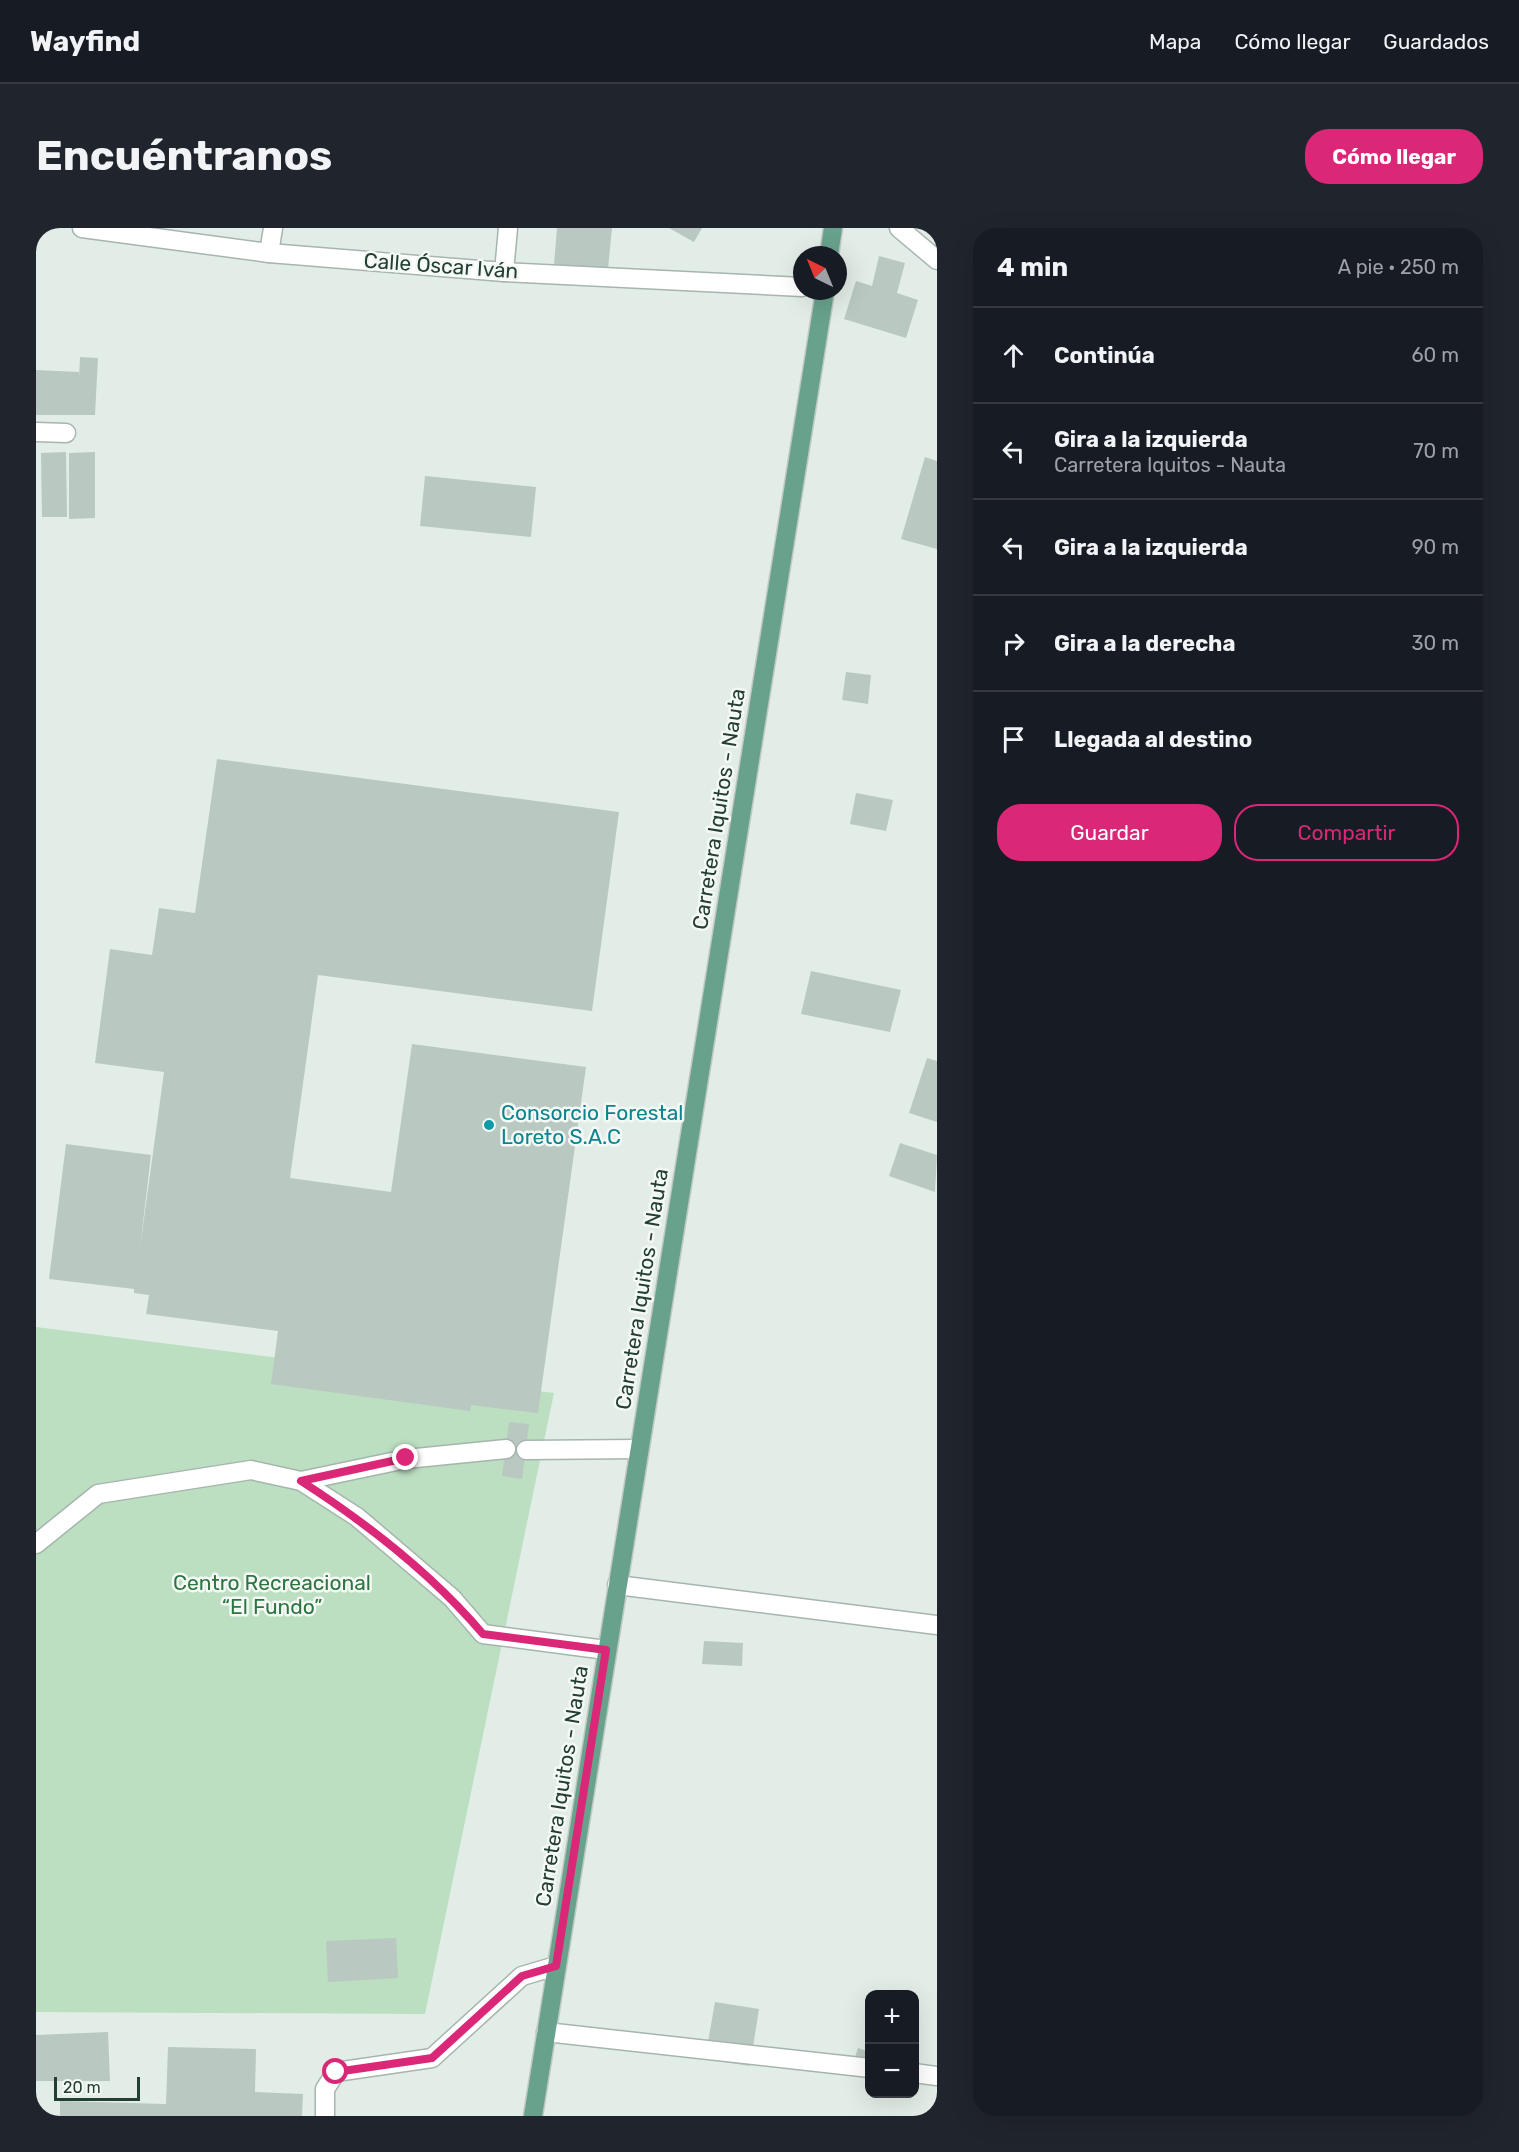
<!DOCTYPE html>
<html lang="es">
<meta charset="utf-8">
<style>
body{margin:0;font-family:Rubik,sans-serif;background:#20242c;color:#f1f3f6}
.controls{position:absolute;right:18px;bottom:18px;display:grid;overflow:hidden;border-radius:12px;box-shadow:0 6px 24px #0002}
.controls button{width:54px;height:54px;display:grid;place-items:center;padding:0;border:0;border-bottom:2px solid #363941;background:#171b24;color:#f1f3f6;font:30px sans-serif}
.compass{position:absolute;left:757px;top:18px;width:54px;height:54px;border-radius:50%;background:#171b24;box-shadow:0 6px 24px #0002;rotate:317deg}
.scale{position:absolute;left:18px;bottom:15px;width:86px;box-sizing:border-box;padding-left:6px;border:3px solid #233e33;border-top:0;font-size:16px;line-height:21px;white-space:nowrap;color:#233e33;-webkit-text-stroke:4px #f4f9f6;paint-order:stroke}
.stop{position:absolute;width:18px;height:18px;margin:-14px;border:4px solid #db2777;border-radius:50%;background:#fff}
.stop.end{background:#db2777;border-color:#fff;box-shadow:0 2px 6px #0008}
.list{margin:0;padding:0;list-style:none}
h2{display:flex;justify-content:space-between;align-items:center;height:78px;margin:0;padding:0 24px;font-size:26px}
h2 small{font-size:20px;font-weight:400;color:#9ea1a6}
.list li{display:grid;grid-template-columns:39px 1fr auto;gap:18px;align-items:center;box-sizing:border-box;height:96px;padding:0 24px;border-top:2px solid #363941}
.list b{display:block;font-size:22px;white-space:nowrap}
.list p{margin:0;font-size:20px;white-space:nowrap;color:#9ea1a6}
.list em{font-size:20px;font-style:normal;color:#9ea1a6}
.actions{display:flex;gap:12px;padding:18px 24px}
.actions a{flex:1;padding:14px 0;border:2px solid #db2777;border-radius:24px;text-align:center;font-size:21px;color:#db2777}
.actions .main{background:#db2777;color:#fff}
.icon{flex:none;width:33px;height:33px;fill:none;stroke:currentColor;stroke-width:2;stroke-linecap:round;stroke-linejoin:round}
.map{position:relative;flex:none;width:901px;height:1888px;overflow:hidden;border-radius:24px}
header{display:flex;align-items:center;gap:36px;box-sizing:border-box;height:84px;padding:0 30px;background:#171b24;border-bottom:2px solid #363941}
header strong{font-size:28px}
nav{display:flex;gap:33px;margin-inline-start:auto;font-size:21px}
.intro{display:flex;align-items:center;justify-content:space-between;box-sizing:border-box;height:144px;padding:0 36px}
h1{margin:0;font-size:42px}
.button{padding:15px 27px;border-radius:24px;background:#db2777;color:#fff;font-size:21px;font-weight:700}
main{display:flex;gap:36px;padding:0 36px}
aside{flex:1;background:#171b24;border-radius:24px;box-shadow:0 6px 24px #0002}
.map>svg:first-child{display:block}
.green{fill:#bcdec1}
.building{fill:#b9c8c0}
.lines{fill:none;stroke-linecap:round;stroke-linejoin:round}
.minor-casing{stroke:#a6b5ad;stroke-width:21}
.major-casing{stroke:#c1c9c6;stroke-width:21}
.minor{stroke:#fff;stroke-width:18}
.major{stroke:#68a28c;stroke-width:18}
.route{stroke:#db2777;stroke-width:8}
.culture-dot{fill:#0f9aa8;stroke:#f4f9f6;stroke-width:2}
.labels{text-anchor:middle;stroke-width:5;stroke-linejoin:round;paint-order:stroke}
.street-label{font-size:21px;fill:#233e33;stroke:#f4f9f6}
.culture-label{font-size:21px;fill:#0d838f;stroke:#f4f9f6;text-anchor:start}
.park-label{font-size:21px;fill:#2d7540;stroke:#f4f9f6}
</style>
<header>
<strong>Wayfind</strong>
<nav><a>Mapa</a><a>Cómo llegar</a><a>Guardados</a></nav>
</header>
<div class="intro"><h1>Encuéntranos</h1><a class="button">Cómo llegar</a></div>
<main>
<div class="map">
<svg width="901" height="1888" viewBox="0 0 901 1888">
<rect width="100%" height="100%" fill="#e3ede7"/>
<polygon class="green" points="0,1099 518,1165 389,1786 0,1784"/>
<g class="building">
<polygon points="521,0 576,0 572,41 518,37"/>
<polygon points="633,0 666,0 658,14"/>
<polygon points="843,28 869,35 861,65 882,72 870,110 808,91 820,53 836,58"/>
<polygon points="44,129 62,130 59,187 0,187 0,142 43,144 43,151"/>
<polygon points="30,224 31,289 6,289 5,225"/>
<polygon points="59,224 59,290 33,291 33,225"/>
<polygon points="889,229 901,233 901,321 865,311"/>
<polygon points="389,248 500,259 495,309 384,298"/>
<polygon points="810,444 835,447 832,476 806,472"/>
<polygon points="181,531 583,584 556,783 282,747 254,950 355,964 376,816 550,839 502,1185 435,1177 434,1183 235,1156 242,1103 110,1086 113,1067 98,1065 98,1061 13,1051 30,916 115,927 104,1020 128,844 59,835 74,721 116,727 123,680 159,685"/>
<polygon points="820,565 857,572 850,603 814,596"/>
<polygon points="775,743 865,762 854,804 765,786"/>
<polygon points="891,830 901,833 901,894 873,885"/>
<polygon points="864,915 901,927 899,964 853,948"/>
<polygon points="473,1194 493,1196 486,1251 466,1248"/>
<polygon points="668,1413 707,1415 706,1438 666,1436"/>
<polygon points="360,1710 362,1750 292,1754 290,1713"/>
<polygon points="679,1774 723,1781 714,1838 669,1831"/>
<polygon points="72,1804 74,1853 0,1853 0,1807"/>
<polygon points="132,1819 220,1821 219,1864 267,1866 266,1888 24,1888 24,1873 130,1876"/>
<polygon points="822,1820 834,1824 834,1848 815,1842"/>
</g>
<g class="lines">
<defs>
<g id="minor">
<polyline points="46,0 233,25 468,44 766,59"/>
<polyline points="863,0 901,32"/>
<polyline points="233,25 237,0"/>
<polyline points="468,44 472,0"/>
<polyline points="0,204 30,205"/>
<polyline points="490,1222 603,1221"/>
<polyline points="265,1253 370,1231 470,1221"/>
<polyline points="0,1316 62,1266 215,1242 265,1253 321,1289 416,1370 447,1406 570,1422"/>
<polyline points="581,1357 901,1397"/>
<polyline points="510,1804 834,1840"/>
<polyline points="878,1845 901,1848"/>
<polyline points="289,1888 289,1861 300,1844 396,1830 486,1748 520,1738"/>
</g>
<g id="major">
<polyline points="793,27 797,0"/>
<polyline points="497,1888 789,63"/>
</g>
</defs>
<use href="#minor" class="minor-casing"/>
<use href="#major" class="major-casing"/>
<use href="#minor" class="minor"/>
<use href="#major" class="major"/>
</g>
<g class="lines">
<path class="route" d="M300 1844 396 1830 486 1748 520 1738 570 1422 447 1406C395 1345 332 1296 265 1253L370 1230"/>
</g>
<circle class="culture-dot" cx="453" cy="897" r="6"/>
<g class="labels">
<g class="street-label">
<text transform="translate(405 38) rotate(4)" y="7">Calle Óscar Iván</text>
<text transform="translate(683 581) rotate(-81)" y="7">Carretera Iquitos - Nauta</text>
<text transform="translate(606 1061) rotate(-81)" y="7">Carretera Iquitos - Nauta</text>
<text transform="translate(526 1558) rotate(-81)" y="7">Carretera Iquitos - Nauta</text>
</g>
<g class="culture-label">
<text x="465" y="892">Consorcio Forestal<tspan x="465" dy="24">Loreto S.A.C</tspan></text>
</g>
<g class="park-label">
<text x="236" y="1362">Centro Recreacional<tspan x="236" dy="24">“El Fundo”</tspan></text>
</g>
</g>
</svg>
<div class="controls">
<button>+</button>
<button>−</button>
</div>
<svg class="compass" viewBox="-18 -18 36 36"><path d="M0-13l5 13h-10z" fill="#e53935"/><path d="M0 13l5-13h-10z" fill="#9ea1a6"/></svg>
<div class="scale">20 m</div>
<div class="stop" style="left:300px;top:1844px"></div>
<div class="stop end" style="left:370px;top:1230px"></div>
</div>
<aside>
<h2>4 min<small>A pie · 250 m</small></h2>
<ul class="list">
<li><svg class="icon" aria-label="ahead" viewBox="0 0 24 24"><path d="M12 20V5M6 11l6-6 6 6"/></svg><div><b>Continúa</b></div><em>60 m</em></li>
<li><svg class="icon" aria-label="left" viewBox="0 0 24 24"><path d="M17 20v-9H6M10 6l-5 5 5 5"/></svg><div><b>Gira a la izquierda</b><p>Carretera Iquitos - Nauta</p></div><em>70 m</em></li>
<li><svg class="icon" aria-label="left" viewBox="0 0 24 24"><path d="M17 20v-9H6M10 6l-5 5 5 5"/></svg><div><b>Gira a la izquierda</b></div><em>90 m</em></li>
<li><svg class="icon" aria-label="right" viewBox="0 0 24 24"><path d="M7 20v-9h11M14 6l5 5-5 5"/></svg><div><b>Gira a la derecha</b></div><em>30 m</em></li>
<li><svg class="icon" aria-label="arrive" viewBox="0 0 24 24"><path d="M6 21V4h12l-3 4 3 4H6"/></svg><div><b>Llegada al destino</b></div></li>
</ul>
<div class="actions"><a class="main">Guardar</a><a>Compartir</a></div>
</aside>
</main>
